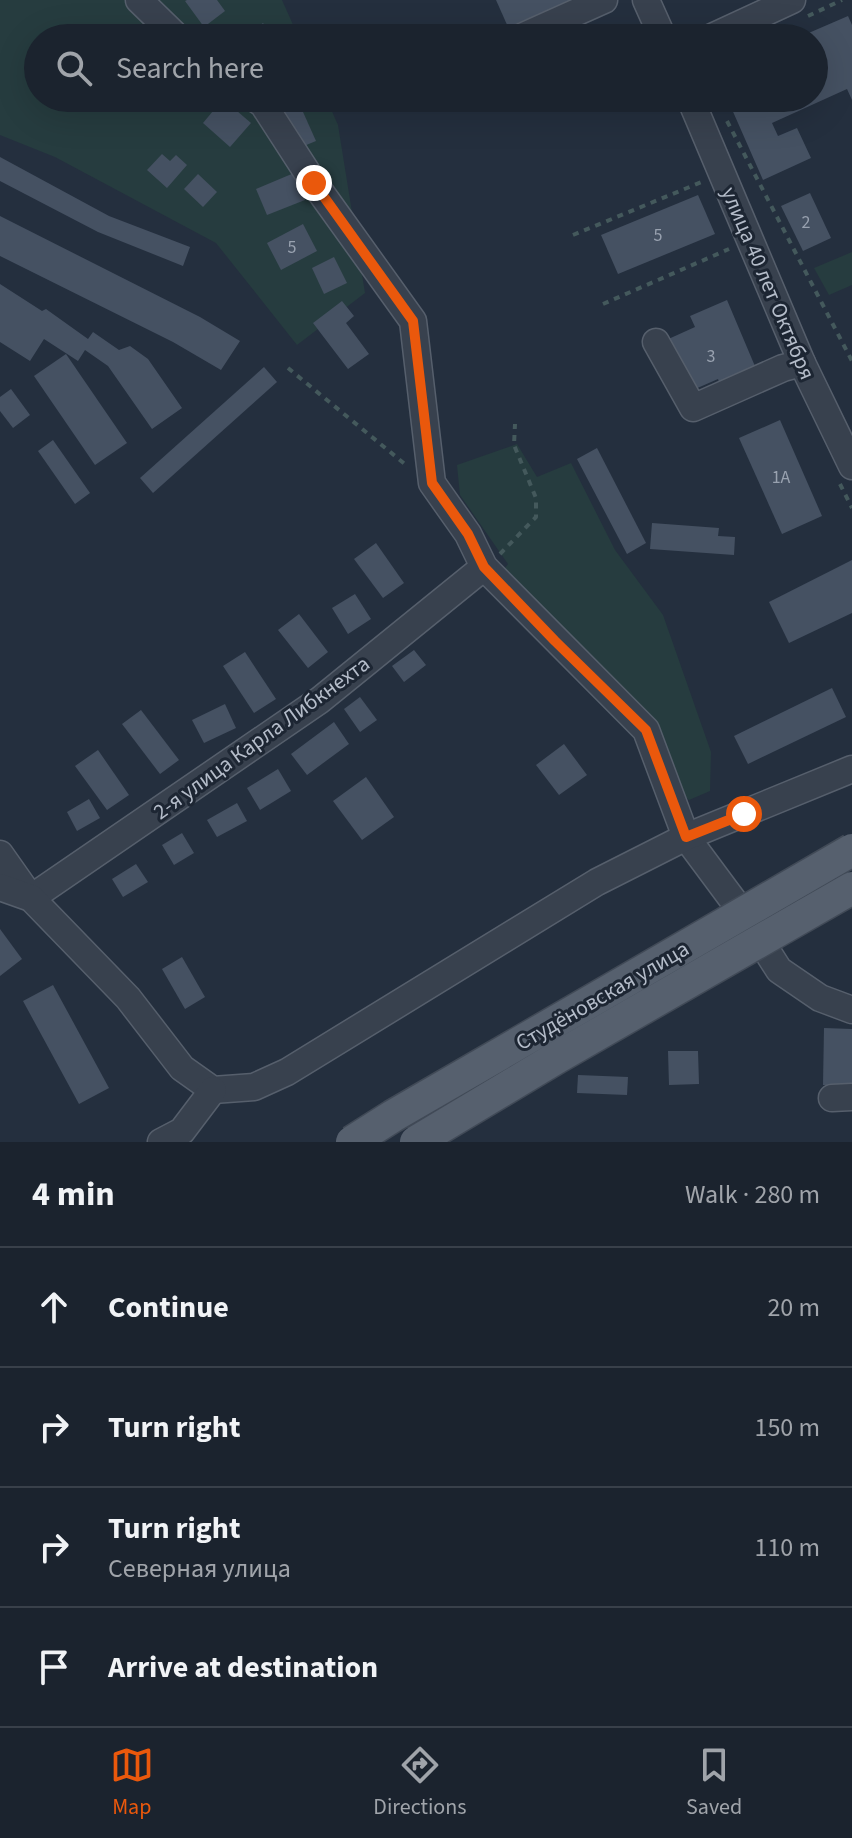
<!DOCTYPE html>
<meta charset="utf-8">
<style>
body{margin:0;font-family:"Source Sans 3",sans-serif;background:#242b36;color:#f1f3f6}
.stop{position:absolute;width:24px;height:24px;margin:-18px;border:6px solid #ea580c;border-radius:50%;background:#fff}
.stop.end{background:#ea580c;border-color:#fff;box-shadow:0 2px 8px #0008}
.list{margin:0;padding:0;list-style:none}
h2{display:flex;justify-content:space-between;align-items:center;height:104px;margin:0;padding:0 32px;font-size:34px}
h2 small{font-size:26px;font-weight:400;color:#a0a4aa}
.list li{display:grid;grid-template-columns:52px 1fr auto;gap:24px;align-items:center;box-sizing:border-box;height:120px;padding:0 32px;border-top:2px solid #39404a}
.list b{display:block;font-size:30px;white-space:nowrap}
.list p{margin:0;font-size:26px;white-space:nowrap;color:#a0a4aa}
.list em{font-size:26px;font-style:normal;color:#a0a4aa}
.icon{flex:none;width:44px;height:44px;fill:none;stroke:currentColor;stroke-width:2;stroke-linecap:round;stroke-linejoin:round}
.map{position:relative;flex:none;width:852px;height:1142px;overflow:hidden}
.search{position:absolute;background:#1b232e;box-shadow:0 8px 32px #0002;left:24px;right:24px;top:24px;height:88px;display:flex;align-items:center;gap:20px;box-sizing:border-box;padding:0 28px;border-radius:44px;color:#a0a4aa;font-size:30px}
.sheet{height:584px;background:#1b232e}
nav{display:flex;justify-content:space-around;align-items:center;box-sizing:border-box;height:112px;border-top:2px solid #39404a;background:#1b232e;font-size:22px;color:#a0a4aa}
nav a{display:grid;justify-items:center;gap:4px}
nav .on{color:#ea580c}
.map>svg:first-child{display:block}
.green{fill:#263c3f}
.building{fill:#455162}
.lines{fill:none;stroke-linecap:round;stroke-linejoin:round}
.minor-casing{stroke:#565f6c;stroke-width:29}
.path{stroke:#44595c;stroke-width:4;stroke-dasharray:6 6;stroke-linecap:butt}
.minor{stroke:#38414e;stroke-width:26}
.major-bridge-casing{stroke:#414a57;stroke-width:35;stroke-linecap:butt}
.major-bridge{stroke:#56606e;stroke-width:32}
.route{stroke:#ea580c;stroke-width:10}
.labels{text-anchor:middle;stroke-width:6;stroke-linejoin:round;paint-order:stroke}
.number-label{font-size:18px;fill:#98a1af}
.street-label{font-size:22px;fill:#b4bcc9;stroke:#1d2633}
</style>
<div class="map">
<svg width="852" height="1142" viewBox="0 0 852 1142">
<rect width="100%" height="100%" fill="#242f3e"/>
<g class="green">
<polygon points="0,0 282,0 299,38 38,38 38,98 326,98 338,125 365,293 297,345 216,243 55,157 0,135"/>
<polygon points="852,252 852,285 829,295 814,268"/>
<polygon points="517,444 537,477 571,463 615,550 663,615 711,752 710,791 689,800 678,790 651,725 500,575 508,564 460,495 457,465"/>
</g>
<g class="building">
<polygon points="187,0 217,0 225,11 204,27 185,1"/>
<polygon points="496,0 574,0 508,27"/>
<polygon points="848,16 852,25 852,100 847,89 772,123 778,136 797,128 811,158 763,180 727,98 814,98 814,38 806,38 804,35"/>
<polygon points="263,23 273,38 243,38"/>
<polygon points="223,99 251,123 230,147 203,123"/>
<polygon points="299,103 316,141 299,148 283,110"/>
<polygon points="162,154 170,161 176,155 187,165 167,188 147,170"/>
<polygon points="0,157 109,216 190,247 183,266 98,232 0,181"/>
<polygon points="294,173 305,200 267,215 256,189"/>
<polygon points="198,174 217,192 203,207 184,189"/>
<polygon points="810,193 831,238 803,251 781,206"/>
<polygon points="698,195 715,234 618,274 601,235"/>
<polygon points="0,216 200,317 240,341 221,370 173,342 0,256"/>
<polygon points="303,224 317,251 281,270 267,243"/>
<polygon points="334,257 347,283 324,294 312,268"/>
<polygon points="0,284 42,311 46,309 88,339 93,332 119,350 130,346 148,359 182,408 152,429 108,366 85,350 78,361 44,339 30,361 0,342"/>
<polygon points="727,300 757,371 721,387 718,379 686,393 664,341 695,327 690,316"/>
<polygon points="342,301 354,316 346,323 369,354 348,369 313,323"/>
<polygon points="66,354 127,443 95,465 34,376"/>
<polygon points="264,367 277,382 153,493 140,478"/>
<polygon points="11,389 30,415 13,428 0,411 0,397"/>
<polygon points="780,420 822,516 782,534 739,438"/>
<polygon points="53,440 90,493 75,504 38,451"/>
<polygon points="597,448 646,543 627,554 577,459"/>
<polygon points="652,523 719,528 718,536 735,537 734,555 650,549"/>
<polygon points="376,543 404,583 383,598 354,559"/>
<polygon points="852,560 852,613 789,643 769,602"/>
<polygon points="355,594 371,619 348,634 332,608"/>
<polygon points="299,614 328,652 308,668 278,630"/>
<polygon points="414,650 426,665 404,682 392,666"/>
<polygon points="245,652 276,699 254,713 223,666"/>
<polygon points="832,688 846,717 748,764 734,736"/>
<polygon points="360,697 377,720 360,732 344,709"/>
<polygon points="225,704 236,728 204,743 192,720"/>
<polygon points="141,710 179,760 160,774 122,724"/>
<polygon points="334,722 349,744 307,775 291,754"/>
<polygon points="564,744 587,775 559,795 536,765"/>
<polygon points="98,750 129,795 107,810 75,766"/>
<polygon points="278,769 291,791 260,810 247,788"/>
<polygon points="366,777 394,817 362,840 333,801"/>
<polygon points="89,799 100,818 77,831 67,812"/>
<polygon points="237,803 247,821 217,837 207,820"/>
<polygon points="182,833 194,853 174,865 162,845"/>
<polygon points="136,864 148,882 123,897 112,879"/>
<polygon points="0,929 22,959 0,976"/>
<polygon points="182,957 205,997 185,1009 162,969"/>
<polygon points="53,985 109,1088 79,1104 23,1001"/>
<polygon points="824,1028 852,1029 852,1085 823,1085"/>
<polygon points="668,1051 698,1051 699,1084 669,1085"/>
<polygon points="578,1075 628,1077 627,1095 577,1093"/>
</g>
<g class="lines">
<defs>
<g id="minor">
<polyline points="139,0 178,38"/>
<polyline points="646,0 663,38"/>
<polyline points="519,38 604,0"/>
<polyline points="710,38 792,0"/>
<polyline points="254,98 263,104 314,183 413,321 432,483 468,534 484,567 646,730 686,837 744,915 779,970 820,998 852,1010"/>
<polyline points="690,98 802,363 852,466"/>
<polyline points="656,342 693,408 783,368 802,363"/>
<polyline points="0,854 31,898 320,700 484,567"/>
<polyline points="0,887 31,898 128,998 182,1068 213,1090 254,1087 287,1072 597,882 686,837 852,769"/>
<polyline points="832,1098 852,1097"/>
<polyline points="161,1142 182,1131 213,1090"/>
</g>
</defs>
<use href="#minor" class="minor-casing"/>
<g class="path">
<polyline points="808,16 842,0"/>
<polyline points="727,121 852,361"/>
<polyline points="573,235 704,181"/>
<polyline points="603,304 729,249"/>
<polyline points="288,368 406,465"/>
<polyline points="840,484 852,508"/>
<polyline points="500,554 536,517 536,498 514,445 515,424"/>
</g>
<use href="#minor" class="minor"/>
<defs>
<g id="major-bridge">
<polyline points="352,1142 393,1116 852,850"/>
<polyline points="416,1142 556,1058 852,888"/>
</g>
</defs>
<use href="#major-bridge" class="major-bridge-casing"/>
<use href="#major-bridge" class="major-bridge"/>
</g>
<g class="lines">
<polyline class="route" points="314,183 413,321 432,483 468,534 484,567 555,641 646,730 686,837 744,814"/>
</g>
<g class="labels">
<g class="number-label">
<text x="806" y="228">2</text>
<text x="658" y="241">5</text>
<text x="292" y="253">5</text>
<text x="711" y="362">3</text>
<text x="781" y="483">1А</text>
</g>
<g class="street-label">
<text transform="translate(769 283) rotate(67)" y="8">улица 40 лет Октября</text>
<text transform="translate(261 737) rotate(-36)" y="8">2-я улица Карла Либкнехта</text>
<text transform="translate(602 995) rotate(-30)" y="8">Студёновская улица</text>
</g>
</g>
</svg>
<div class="stop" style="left:744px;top:814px"></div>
<div class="stop end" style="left:314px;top:183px"></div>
<div class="search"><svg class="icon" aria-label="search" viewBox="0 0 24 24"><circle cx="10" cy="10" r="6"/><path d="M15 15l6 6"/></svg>Search here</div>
</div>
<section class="sheet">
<h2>4 min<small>Walk · 280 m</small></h2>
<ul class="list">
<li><svg class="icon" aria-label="ahead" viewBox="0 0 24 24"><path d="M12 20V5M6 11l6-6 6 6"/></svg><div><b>Continue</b></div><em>20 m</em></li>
<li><svg class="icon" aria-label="right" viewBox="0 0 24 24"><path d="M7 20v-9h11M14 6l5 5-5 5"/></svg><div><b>Turn right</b></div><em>150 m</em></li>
<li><svg class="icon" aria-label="right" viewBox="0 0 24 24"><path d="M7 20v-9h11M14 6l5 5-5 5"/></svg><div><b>Turn right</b><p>Северная улица</p></div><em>110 m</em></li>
<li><svg class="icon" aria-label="arrive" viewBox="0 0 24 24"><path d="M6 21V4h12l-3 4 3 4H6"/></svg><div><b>Arrive at destination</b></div></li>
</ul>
</section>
<nav>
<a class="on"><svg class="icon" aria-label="map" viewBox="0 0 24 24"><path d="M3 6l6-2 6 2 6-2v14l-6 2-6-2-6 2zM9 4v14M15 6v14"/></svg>Map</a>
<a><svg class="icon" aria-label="directions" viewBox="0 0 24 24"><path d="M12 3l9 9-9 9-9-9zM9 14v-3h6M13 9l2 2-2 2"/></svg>Directions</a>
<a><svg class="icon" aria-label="saved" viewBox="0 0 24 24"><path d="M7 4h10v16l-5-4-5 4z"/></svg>Saved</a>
</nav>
